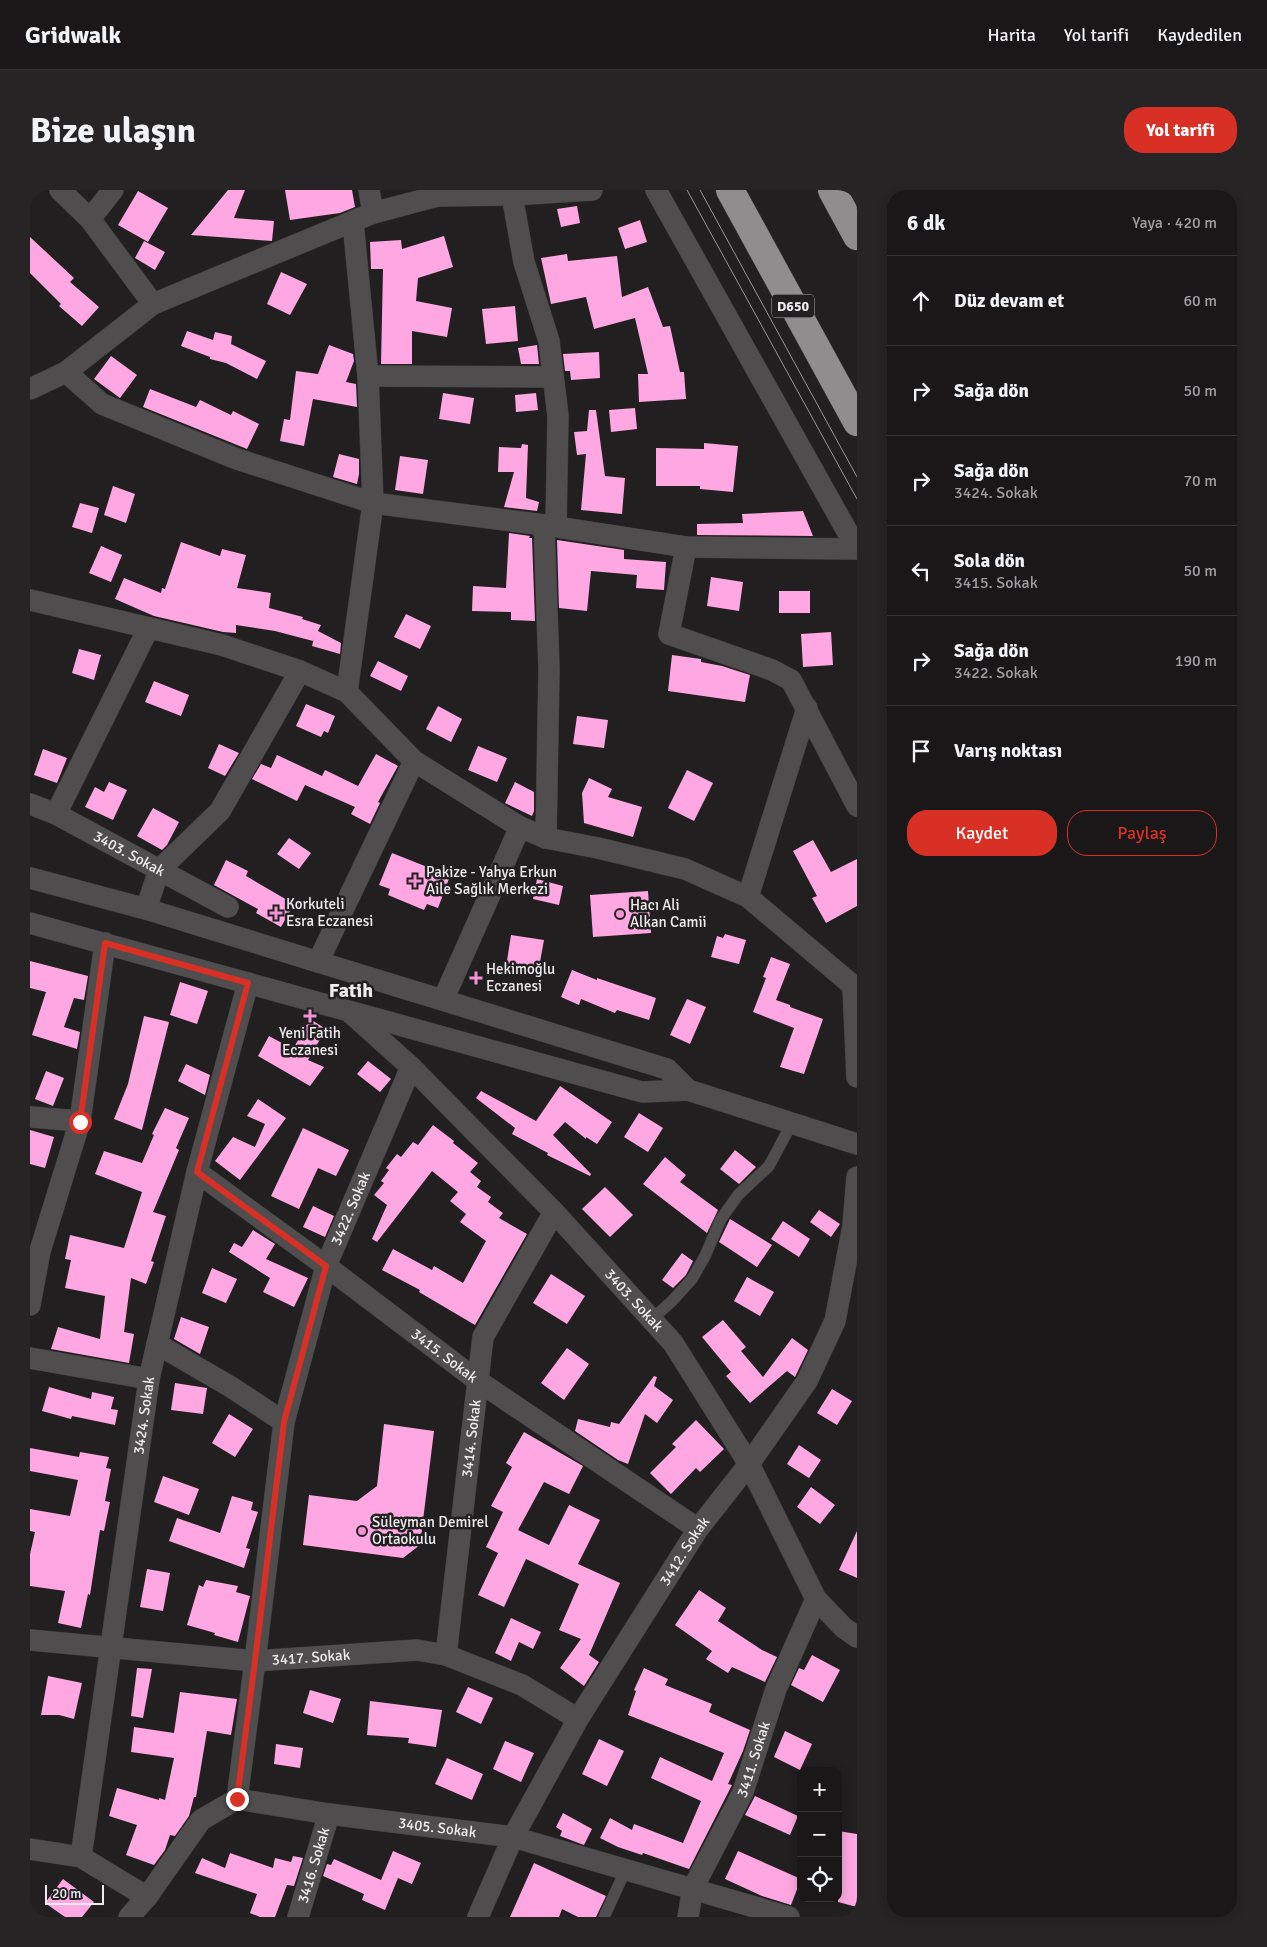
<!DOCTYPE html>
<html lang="tr">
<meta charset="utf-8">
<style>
body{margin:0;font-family:Signika,sans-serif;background:#262425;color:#f1f3f6}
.controls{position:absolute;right:15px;bottom:15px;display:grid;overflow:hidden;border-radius:10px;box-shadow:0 2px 12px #0003}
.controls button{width:45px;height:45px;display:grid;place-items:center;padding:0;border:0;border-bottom:1px solid #373637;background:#191718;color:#f1f3f6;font:25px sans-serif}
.scale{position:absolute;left:15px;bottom:12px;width:59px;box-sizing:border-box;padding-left:5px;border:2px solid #eeecee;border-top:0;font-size:14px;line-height:18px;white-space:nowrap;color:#eeecee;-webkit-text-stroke:4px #211f20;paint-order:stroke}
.stop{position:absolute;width:15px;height:15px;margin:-11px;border:4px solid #d93025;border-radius:50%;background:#fff}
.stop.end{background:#d93025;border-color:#fff;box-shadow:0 1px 5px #0008}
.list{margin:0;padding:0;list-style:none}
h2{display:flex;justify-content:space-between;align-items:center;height:65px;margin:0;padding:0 20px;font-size:21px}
h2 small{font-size:16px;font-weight:400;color:#9f9fa2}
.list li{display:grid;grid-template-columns:32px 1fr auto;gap:15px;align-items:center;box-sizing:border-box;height:90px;padding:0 20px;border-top:1px solid #373637}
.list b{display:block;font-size:19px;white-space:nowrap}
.list p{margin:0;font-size:16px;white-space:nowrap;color:#9f9fa2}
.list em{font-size:16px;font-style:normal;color:#9f9fa2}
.actions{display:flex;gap:10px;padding:15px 20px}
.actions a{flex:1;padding:11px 0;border:1px solid #d93025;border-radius:20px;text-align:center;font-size:18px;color:#d93025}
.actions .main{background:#d93025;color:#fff}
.icon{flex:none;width:28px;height:28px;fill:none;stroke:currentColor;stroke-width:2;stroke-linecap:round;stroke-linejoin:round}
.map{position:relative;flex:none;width:827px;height:1727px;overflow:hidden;border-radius:20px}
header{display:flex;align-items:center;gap:30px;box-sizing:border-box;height:70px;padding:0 25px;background:#191718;border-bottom:1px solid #373637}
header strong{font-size:24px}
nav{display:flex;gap:28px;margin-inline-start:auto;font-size:18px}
.intro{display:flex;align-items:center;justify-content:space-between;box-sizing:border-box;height:120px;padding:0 30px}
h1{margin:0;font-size:35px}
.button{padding:12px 22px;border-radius:20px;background:#d93025;color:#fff;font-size:18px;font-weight:700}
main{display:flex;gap:30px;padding:0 30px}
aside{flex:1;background:#191718;border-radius:20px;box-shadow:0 2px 12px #0003}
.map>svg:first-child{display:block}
.building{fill:#fea7e2}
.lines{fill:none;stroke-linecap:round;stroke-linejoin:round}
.lane-casing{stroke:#3e3c3d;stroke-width:12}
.street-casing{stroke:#3e3c3d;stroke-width:22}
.highway-casing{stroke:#3e3c3d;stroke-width:29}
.lane{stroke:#4f4d4e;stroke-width:11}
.street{stroke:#4f4d4e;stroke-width:21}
.highway{stroke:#908d8e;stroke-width:28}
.tram{stroke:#989698;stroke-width:1}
.route{stroke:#d93025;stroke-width:6}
.poi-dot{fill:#f391d5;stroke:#211f20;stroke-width:2}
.labels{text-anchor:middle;stroke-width:5;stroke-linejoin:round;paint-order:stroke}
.shield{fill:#211f20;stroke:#b0aeb0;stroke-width:1}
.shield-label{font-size:14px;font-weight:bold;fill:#eeecee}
.street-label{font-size:15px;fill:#eeecee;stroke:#211f20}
.poi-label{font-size:15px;fill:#eeecee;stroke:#211f20;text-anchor:start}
.district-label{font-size:20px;font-weight:bold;fill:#eeecee;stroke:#211f20}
</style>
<header>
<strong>Gridwalk</strong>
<nav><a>Harita</a><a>Yol tarifi</a><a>Kaydedilen</a></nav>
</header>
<div class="intro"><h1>Bize ulaşın</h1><a class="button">Yol tarifi</a></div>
<main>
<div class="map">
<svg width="827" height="1727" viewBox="0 0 827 1727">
<rect width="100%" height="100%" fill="#211f20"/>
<g class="building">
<polygon points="198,0 215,0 204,28 244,31 242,51 161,45"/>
<polygon points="255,0 322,0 325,17 310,23 260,30"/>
<polygon points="108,1 138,18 118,52 88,35"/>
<polygon points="547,16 550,33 531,37 527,19"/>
<polygon points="610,30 617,52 595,59 588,38"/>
<polygon points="414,46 423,77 388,88 386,111 422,118 417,147 382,141 382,174 351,174 353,79 341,79 340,52 371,50 372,59"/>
<polygon points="0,47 44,88 40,92 69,117 52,136 29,116 31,114 0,83"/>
<polygon points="114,51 135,62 125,80 105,68"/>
<polygon points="537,64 538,71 587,66 592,107 618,97 633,137 640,136 650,182 654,182 656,209 609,212 608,184 618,184 605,128 564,139 556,107 521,114 511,68"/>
<polygon points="251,82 277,94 260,125 237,114"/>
<polygon points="485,116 488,151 456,154 452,119"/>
<polygon points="157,141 183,150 185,142 202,146 201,154 236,171 227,189 196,173 180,169 180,167 151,156"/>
<polygon points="299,155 323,164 324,171 316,192 326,194 327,217 283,209 274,256 250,251 254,229 260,230 266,181 288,184"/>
<polygon points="507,155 509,174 491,174 488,158"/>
<polygon points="569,162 570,188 541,190 540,181 535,181 533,164"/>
<polygon points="81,166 107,185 90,208 64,189"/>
<polygon points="120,199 166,217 170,210 201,225 203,221 229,234 217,259 113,217"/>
<polygon points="413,203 444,208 440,234 409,229"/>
<polygon points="506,203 508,220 486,222 485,205"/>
<polygon points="605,218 607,239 581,242 579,220"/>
<polygon points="559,220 566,220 575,286 595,288 592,324 551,320 556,264 547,265 544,242 557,241"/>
<polygon points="674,253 708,256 703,302 670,299 670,296 626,296 626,258 674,259"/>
<polygon points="492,254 498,255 496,308 509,312 507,321 474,317 484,282 468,282 469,257 491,258"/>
<polygon points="309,264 329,269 329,284 327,294 303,287"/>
<polygon points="370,266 398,270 393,304 365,300"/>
<polygon points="83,296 105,304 96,333 74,325"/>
<polygon points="50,313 69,318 62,343 42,337"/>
<polygon points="773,321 783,346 667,345 667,334 713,333 712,324"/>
<polygon points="479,343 500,346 499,348 502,348 505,431 481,430 481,422 442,421 443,396 476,398"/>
<polygon points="527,350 594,360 594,369 636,372 634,400 606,398 607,385 561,381 557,421 529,418"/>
<polygon points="151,352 190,366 192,359 216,365 207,398 241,403 239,418 273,427 272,429 291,435 288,441 311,453 310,464 282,456 284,448 283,451 245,441 206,435 206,443 193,442 124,426 85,409 94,388 131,403 132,398 135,399"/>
<polygon points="71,356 92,365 81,392 59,383"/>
<polygon points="681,387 713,392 709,421 677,416"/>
<rect x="749" y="401" width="31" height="22"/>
<polygon points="376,424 401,436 390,459 364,447"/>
<polygon points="801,442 803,475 773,477 771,444"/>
<polygon points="49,459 71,465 64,490 42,483"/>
<polygon points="642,465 671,469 671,472 692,476 720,485 715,512 638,501"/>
<polygon points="348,471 378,486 371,501 340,486"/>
<polygon points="124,491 159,505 151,526 115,512"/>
<polygon points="276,514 305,526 298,543 294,541 291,547 266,536"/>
<polygon points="408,516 432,529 421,552 396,539"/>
<polygon points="547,526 578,530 574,558 543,554"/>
<polygon points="189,554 209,563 195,586 178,578"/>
<polygon points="448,556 477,568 467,592 438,580"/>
<polygon points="13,559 37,568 27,593 4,585"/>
<polygon points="346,564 368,576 348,612 350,613 340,634 321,624 325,617 275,595 267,611 222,589 231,574 241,578 247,565 292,586 295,580 328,596"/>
<polygon points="657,580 683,593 664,631 638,618"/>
<polygon points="559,588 582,599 578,607 612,617 603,647 554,633 552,603"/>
<polygon points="79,592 97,600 83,630 55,617 65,597 74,602"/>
<polygon points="485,592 504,602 504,621 502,626 475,613"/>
<polygon points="123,618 149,632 137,655 132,660 107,646"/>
<polygon points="259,648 281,663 269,679 247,664"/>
<polygon points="783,650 801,682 827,669 827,716 796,733 782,708 787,706 763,661"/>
<polygon points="362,663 420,686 408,718 397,714 394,720 358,705 360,699 349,695"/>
<polygon points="196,670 218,681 216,686 264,714 251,737 226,723 228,719 184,695"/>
<polygon points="507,689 533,696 529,715 503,709"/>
<polygon points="618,701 621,743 563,747 560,705"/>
<polygon points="695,744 716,750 709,774 681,767 687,746 693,748"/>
<polygon points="481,745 514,750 508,783 476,777"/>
<polygon points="741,767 760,774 746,810 760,815 760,817 793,829 774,884 750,877 764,838 723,822 736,788 733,787"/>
<polygon points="0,771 58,786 54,810 44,808 34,837 50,842 47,859 2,845 16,802 0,798"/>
<polygon points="542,780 567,790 567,788 626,808 619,830 587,820 585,823 551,809 549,815 531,807"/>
<polygon points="150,792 178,801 167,834 140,825"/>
<polygon points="657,809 676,817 660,854 640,845"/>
<polygon points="114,826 139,832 112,940 84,929 98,894"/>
<polygon points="280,829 296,839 278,870 294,877 280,896 228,866 239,846 263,859"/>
<polygon points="338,871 361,889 350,902 327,884"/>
<polygon points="156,874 180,885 175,905 148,891"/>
<polygon points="16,881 34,888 23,916 5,909"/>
<polygon points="530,896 582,932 567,954 556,947 556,949 535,932 523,945 561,984 560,986 517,965 518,963 482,944 485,938 446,908 451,901 506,931"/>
<polygon points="228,909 256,928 210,990 185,971 203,947 225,957 235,934 217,926"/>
<polygon points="135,918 159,928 146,958 149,960 123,1022 136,1026 121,1071 124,1072 116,1094 101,1088 94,1142 104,1144 99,1173 21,1159 28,1137 70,1149 75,1106 35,1098 41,1070 35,1069 40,1045 94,1058 112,1002 65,984 74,961 112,973 124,945 122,944"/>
<polygon points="609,923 633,938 618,962 594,947"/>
<polygon points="403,935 424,951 423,953 448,973 440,982 451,991 447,997 461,1007 458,1012 473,1023 469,1028 497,1044 445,1135 389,1102 390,1100 352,1080 363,1059 402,1080 404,1076 433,1093 456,1051 430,1032 436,1024 420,1011 428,1002 402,981 347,1052 342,1049 357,1015 344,1005 354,993 351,991 359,980 356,978 367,964 371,967 383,952 388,955"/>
<polygon points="273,938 319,960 306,986 288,978 269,1019 241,1006"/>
<polygon points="0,940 24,947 15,978 0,974"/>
<polygon points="705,960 726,977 709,994 690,979"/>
<polygon points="635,967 656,985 650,992 688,1020 677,1043 613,994"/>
<polygon points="575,997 603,1025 580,1047 552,1019"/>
<polygon points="283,1016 304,1026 295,1047 273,1037"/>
<polygon points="789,1020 810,1034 801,1047 780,1032"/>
<polygon points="700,1029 742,1055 727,1077 689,1052"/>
<polygon points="753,1031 780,1049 769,1067 741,1049"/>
<polygon points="223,1040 245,1054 236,1069 278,1088 264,1117 233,1102 240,1088 199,1062 204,1053 212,1057"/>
<polygon points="652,1063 663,1071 656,1085 643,1098 632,1090"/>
<polygon points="182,1078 207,1089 196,1113 172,1103"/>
<polygon points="521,1084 555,1106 537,1134 503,1113"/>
<polygon points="717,1087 744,1102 730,1126 704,1111"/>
<polygon points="151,1127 179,1137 170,1164 144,1149"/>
<polygon points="693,1130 716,1157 711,1161 733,1187 762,1148 778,1160 765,1187 757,1181 720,1213 696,1186 701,1182 672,1147"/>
<polygon points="537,1158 559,1174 534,1210 511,1193"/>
<polygon points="624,1186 627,1187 624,1196 643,1210 627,1233 615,1224 598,1274 588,1270 545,1241 548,1229 580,1237 581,1232 589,1234"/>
<polygon points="145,1193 177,1198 173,1224 141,1220"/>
<polygon points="19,1197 61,1209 62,1202 84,1207 81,1219 88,1220 85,1235 42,1226 41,1229 12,1221"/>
<polygon points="802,1199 822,1211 807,1235 787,1223"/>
<polygon points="199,1224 223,1239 205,1267 182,1253"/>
<polygon points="666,1230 694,1259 670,1282 666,1278 641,1304 620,1283 646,1257 642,1254"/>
<polygon points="354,1234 404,1241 390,1355 373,1368 273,1355 279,1305 327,1311 347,1296"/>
<polygon points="494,1242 553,1276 539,1304 514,1292 488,1340 519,1355 539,1315 570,1330 548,1374 590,1393 559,1465 569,1472 554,1496 530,1478 551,1449 529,1440 549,1394 496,1369 474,1417 448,1405 468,1363 456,1357 473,1322 461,1316 482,1277 476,1273"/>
<polygon points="769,1255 791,1270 779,1288 757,1274"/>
<polygon points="0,1258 49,1267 50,1262 79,1267 76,1278 81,1279 75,1311 80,1312 74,1341 70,1340 60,1405 58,1404 51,1438 28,1433 35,1401 0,1396 0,1364 5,1342 0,1341 0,1319 40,1326 48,1290 0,1281"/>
<polygon points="133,1286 169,1299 159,1325 124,1312"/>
<polygon points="781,1297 805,1315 790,1334 767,1317"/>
<polygon points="202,1306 223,1312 221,1320 228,1322 216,1358 220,1359 214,1378 139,1351 147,1328 190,1343"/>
<polygon points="827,1341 827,1388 809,1380"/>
<polygon points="117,1379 140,1383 133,1421 110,1417"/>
<polygon points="176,1390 208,1396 206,1402 220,1406 208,1452 184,1445 185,1443 157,1435 169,1395 173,1397"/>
<polygon points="669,1400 696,1418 688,1431 732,1460 747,1467 735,1492 702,1477 698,1483 676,1469 682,1461 645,1435"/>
<polygon points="481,1428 511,1442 503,1459 489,1452 481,1471 465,1463"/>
<polygon points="782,1465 810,1480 793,1512 761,1495 769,1478 774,1480"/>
<polygon points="107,1478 122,1479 113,1528 101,1526"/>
<polygon points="614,1478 638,1489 635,1495 682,1514 679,1522 720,1540 713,1561 698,1594 702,1595 701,1597 659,1679 613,1663 612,1665 588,1657 570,1648 580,1628 602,1640 604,1634 653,1653 671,1611 621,1588 630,1567 682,1591 694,1563 598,1525 606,1501 604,1500"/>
<polygon points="18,1486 52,1493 44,1529 29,1525 11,1525"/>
<polygon points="438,1497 463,1508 451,1534 426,1522"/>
<polygon points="280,1500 311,1509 303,1533 273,1523"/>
<polygon points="150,1502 207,1509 201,1545 177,1541 166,1607 164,1607 159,1626 145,1646 140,1645 135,1660 124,1675 96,1665 107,1635 79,1626 87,1598 129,1610 129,1608 135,1610 144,1568 101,1562 104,1537 144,1543"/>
<polygon points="340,1511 412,1520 406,1557 378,1553 379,1548 337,1545"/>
<polygon points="755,1541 782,1554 770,1580 744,1567"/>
<polygon points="569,1549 594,1561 577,1596 552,1584"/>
<polygon points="475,1551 504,1563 491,1592 463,1579"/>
<polygon points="246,1554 273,1558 270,1578 244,1574"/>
<polygon points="417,1568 453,1584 442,1610 405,1594"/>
<polygon points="725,1606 768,1626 760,1645 715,1625"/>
<polygon points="533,1623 562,1639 554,1655 530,1646 532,1641 526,1637"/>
<polygon points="808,1641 827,1644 827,1717 808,1712"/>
<polygon points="363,1661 391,1673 382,1694 368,1688 355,1720 332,1710 334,1704 293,1686 297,1674 301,1675 304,1669 351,1690"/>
<polygon points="708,1661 771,1689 761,1715 732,1706 695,1689"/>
<polygon points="200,1663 243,1678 245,1668 261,1672 263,1666 273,1668 264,1696 257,1695 245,1727 230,1727 220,1723 227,1704 165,1683 172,1668 195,1678"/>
<polygon points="504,1673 576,1706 566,1727 548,1727 532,1719 529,1727 480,1727"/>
<polygon points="33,1689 64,1712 52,1727 35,1727 15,1713"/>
</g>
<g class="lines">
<defs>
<g id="lane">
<polyline points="621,1130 642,1111 662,1089 675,1066 691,1029 708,1005 739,976 762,933"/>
<polyline points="574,1727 596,1679"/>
</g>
<g id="street">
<polyline points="30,0 60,29 123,114"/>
<polyline points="339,0 343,23"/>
<polyline points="626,0 827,359"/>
<polyline points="482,5 494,72 519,151 528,226 526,336"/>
<polyline points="60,29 83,0"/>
<polyline points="36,182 72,214 207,269 343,313 514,335 656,357 827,359"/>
<polyline points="338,186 523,187"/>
<polyline points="0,199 36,182 123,114 343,23 407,6 482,5 562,0"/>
<polyline points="514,335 519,479 516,648"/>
<polyline points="656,357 639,444 742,480 761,490 827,616"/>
<polyline points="0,410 192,455 270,481 317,502 384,571 490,637 516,648 568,658 655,679 718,707 827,799"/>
<polyline points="317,502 343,313 338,186 323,32"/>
<path id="s1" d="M0 614 26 624 198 717"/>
<polyline points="26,624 118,439"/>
<polyline points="0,688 116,719 637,879 658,900 612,902 0,733"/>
<polyline points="718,707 777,518"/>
<polyline points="116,719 129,680 190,621 270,481"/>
<polyline points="288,772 384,571"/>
<polyline points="823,798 827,887"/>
<polyline points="413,810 490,637"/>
<path id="s2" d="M322 824 381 877 524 1022 643 1153 719 1274 786 1409 814 1438 827 1447"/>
<polyline points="658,900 827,954"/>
<polyline points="0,927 50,931"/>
<path id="s3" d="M167 982 296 1076 448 1191 668 1339"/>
<polyline points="0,1115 10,1061 50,931 75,753"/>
<polyline points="127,1154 201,1197 254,1232"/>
<polyline points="0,1168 119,1189"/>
<path id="s4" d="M0 1450 225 1471 387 1460 416 1465 492 1495 548 1529"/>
<path id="s5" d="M416 1465 453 1147 524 1022"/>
<path id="s6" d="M207 1609 225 1471 254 1232 296 1076 381 877"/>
<polyline points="0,1659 51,1667 117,1707"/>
<path id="s7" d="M51 1667 119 1189 167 982 218 793"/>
<path id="s8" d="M99 1727 117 1707 171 1630 207 1609 299 1624 483 1647 759 1727"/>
<path id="s9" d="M268 1727 299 1624"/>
<path id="s10" d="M448 1727 483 1647 548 1529 668 1339 719 1274 777 1191 805 1131 823 1036 827 987"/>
<path id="s11" d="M658 1727 663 1698 713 1602 746 1499 786 1409"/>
</g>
<g id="highway">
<polyline points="700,0 827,232"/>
<polyline points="802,0 827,46"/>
</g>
</defs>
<use href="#lane" class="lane-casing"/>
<use href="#street" class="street-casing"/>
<use href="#highway" class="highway-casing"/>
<use href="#lane" class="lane"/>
<use href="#street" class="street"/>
<use href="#highway" class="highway"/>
<g class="tram">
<polyline points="657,0 827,309"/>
<polyline points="670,0 827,287"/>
</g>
</g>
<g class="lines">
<polyline class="route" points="50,932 75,753 218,793 167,982 296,1076 254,1232 225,1471 207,1609"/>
</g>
<g class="poi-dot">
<path d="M382.5 683.5h5v5h5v5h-5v5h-5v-5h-5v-5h5z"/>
<path d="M243.5 715.5h5v5h5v5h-5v5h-5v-5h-5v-5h5z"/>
<circle cx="590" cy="724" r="5"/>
<path d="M443.5 780.5h5v5h5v5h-5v5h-5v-5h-5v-5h5z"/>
<path d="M277.5 818.5h5v5h5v5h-5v5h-5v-5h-5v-5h5z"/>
<circle cx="332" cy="1341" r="5"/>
</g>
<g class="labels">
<rect class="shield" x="742" y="104.5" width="42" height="23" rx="4"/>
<g class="shield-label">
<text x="763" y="121">D650</text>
</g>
<g class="street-label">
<text dy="5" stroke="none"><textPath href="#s1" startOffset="111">3403. Sokak</textPath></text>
<text dy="5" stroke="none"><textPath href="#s6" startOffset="604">3422. Sokak</textPath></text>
<text dy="5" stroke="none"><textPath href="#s2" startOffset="402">3403. Sokak</textPath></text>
<text dy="5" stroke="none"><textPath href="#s3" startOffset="308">3415. Sokak</textPath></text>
<text dy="5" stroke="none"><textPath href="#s7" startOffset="446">3424. Sokak</textPath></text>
<text dy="5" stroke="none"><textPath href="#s5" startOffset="218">3414. Sokak</textPath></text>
<text dy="5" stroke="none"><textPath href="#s10" startOffset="421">3412. Sokak</textPath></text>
<text dy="5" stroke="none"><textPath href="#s4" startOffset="282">3417. Sokak</textPath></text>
<text dy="5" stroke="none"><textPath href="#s11" startOffset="172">3411. Sokak</textPath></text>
<text dy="5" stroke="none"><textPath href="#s8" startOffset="365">3405. Sokak</textPath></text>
<text dy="5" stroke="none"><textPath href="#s9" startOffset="54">3416. Sokak</textPath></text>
</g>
<g class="poi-label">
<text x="396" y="687">Pakize - Yahya Erkun<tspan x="396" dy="17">Aile Sağlık Merkezi</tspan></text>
<text x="256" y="719">Korkuteli<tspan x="256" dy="17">Esra Eczanesi</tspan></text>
<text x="600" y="720">Hacı Ali<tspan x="600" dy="17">Alkan Camii</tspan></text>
<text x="456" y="784">Hekimoğlu<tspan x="456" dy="17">Eczanesi</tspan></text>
<text x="280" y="848" text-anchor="middle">Yeni Fatih<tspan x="280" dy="17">Eczanesi</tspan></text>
<text x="342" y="1337">Süleyman Demirel<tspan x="342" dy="17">Ortaokulu</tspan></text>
</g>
<g class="district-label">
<text x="321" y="807">Fatih</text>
</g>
</g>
</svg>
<div class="controls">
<button>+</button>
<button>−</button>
<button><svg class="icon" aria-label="locate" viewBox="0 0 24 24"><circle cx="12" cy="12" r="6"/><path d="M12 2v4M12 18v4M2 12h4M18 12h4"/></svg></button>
</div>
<div class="scale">20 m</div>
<div class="stop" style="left:50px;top:932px"></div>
<div class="stop end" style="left:207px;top:1609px"></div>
</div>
<aside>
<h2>6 dk<small>Yaya · 420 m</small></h2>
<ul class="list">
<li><svg class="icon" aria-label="ahead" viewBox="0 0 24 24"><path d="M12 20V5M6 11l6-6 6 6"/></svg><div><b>Düz devam et</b></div><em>60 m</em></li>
<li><svg class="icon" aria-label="right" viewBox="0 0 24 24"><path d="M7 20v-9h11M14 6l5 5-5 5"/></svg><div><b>Sağa dön</b></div><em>50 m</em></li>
<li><svg class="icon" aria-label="right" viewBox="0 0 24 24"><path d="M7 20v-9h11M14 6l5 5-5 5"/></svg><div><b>Sağa dön</b><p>3424. Sokak</p></div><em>70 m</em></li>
<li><svg class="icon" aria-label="left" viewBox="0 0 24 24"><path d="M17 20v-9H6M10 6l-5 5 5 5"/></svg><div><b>Sola dön</b><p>3415. Sokak</p></div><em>50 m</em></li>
<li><svg class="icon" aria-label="right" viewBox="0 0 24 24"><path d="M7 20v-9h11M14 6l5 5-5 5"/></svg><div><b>Sağa dön</b><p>3422. Sokak</p></div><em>190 m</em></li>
<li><svg class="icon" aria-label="arrive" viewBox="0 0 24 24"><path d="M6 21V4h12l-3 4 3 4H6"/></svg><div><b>Varış noktası</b></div></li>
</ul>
<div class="actions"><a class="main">Kaydet</a><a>Paylaş</a></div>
</aside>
</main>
